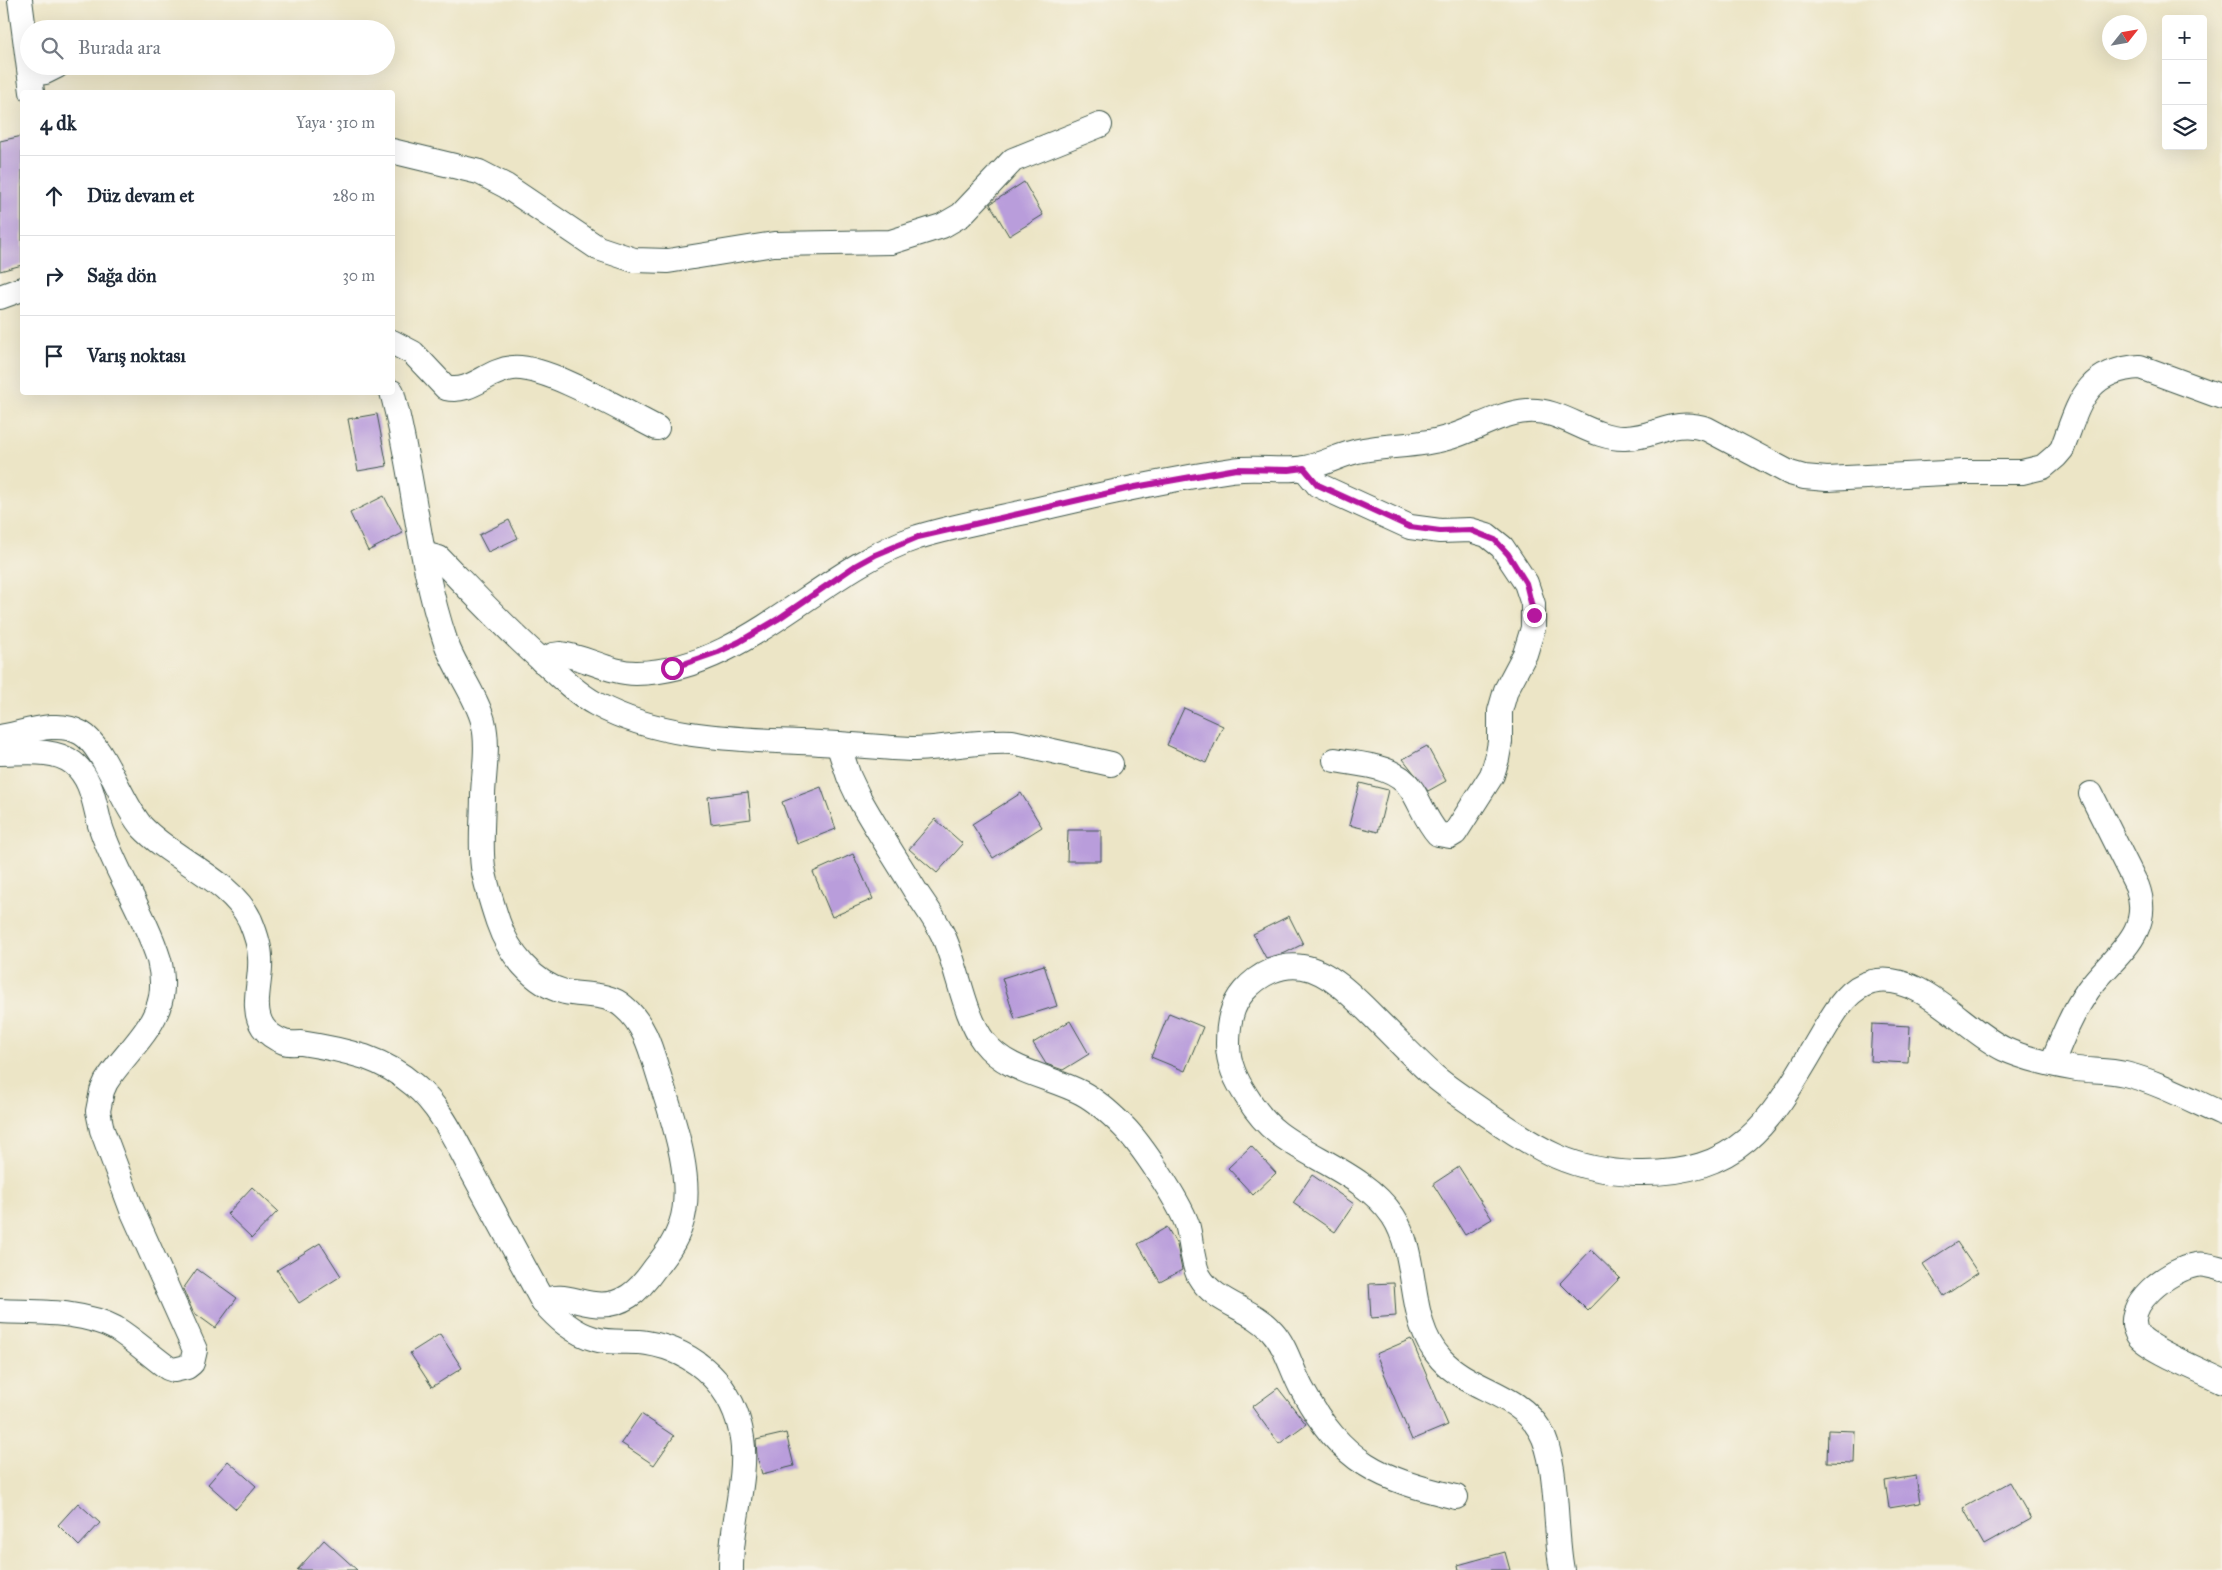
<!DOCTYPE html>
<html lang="tr">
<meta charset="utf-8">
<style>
body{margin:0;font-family:"IM FELL Great Primer",serif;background:#f2f2f3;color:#1f2937}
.controls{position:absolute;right:15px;top:15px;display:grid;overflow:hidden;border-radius:5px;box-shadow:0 5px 20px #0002}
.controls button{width:45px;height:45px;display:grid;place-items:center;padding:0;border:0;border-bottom:1px solid #e0e1e3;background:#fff;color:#1f2937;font:25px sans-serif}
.compass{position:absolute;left:2102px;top:15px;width:45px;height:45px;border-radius:50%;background:#fff;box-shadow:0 5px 20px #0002;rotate:59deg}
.stop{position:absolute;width:15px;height:15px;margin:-11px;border:4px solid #b5179e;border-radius:50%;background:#fff}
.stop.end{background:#b5179e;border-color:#fff;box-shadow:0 1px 5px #0008}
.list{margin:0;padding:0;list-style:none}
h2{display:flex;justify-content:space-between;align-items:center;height:65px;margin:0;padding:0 20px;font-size:21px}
h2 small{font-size:16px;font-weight:400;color:#747a83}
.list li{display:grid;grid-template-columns:32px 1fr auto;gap:15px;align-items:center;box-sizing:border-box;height:80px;padding:0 20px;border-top:1px solid #e0e1e3}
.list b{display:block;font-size:19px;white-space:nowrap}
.list em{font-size:16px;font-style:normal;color:#747a83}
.icon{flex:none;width:28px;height:28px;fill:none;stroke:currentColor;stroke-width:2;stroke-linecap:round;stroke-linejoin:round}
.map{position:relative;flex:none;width:2222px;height:1570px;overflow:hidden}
.search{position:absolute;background:#fff;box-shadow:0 5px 20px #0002;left:20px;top:20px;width:375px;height:55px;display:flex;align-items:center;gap:12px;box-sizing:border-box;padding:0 18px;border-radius:28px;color:#747a83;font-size:19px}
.panel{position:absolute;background:#fff;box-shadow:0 5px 20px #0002;left:20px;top:90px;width:375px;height:305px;border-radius:5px}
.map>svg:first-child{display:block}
.building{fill:#b99ddb}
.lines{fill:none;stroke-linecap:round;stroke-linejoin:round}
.minor-casing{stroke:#3e564a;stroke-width:26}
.minor{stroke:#fff;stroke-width:24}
.route{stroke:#b5179e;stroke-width:6}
</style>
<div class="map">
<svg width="2222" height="1570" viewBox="0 0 2222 1570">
<rect width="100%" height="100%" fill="#f7f3e8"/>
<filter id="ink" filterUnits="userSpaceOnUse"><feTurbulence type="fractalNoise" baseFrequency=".02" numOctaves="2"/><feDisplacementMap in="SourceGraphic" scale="10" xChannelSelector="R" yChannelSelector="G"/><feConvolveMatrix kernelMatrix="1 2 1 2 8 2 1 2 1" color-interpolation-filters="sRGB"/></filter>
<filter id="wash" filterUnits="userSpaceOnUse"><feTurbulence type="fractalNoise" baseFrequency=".0096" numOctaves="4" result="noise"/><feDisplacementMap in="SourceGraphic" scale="20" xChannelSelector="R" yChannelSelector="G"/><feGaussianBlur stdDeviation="1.12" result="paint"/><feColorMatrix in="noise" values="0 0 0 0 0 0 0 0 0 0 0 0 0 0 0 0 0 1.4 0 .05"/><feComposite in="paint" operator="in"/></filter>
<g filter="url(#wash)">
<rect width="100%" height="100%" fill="#ece5c6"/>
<g id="blocks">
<g class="building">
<polygon points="22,136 22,265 0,271 0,141"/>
<polygon points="1024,182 1043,215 1009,236 990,204"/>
<polygon points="377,414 387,466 358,471 348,419"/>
<polygon points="384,496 403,533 368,551 350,513"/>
<polygon points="509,520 518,538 488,552 479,535"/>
<polygon points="1184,708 1223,726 1206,763 1167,745"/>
<polygon points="1427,746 1446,781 1428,791 1403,759"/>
<polygon points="1360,783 1388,790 1378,832 1349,825"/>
<polygon points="821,787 836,829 797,844 782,802"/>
<polygon points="748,792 751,819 711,824 708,797"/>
<polygon points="1021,793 1042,827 993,858 972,824"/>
<polygon points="935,819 963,844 937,873 909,849"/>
<polygon points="1068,830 1101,830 1101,861 1067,861"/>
<polygon points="853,854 873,899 832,917 813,872"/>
<polygon points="1289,916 1303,944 1285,953 1266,958 1253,934"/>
<polygon points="1044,965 1057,1006 1015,1019 1002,978"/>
<polygon points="1169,1013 1203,1027 1185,1071 1151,1057"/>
<polygon points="1070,1021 1089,1054 1063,1070 1046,1064 1033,1043"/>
<polygon points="1872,1024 1910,1026 1908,1063 1870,1061"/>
<polygon points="1251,1146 1276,1173 1253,1195 1228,1168"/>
<polygon points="1459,1167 1492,1219 1465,1235 1433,1184"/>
<polygon points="1312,1175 1354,1204 1335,1232 1293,1203"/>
<polygon points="252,1187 278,1211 252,1238 227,1214"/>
<polygon points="1167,1227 1177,1245 1182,1270 1160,1282 1138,1244"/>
<polygon points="1957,1242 1978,1273 1944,1296 1923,1264"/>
<polygon points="320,1243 341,1276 299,1303 277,1270"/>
<polygon points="1591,1250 1620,1278 1588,1311 1560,1283"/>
<polygon points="197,1269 237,1298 215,1328 193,1312 183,1289"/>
<polygon points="1394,1283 1396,1316 1371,1318 1369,1284"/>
<polygon points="440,1334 462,1368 432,1387 410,1353"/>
<polygon points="1411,1339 1448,1425 1412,1440 1376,1354"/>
<polygon points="1278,1388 1306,1424 1279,1444 1252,1407"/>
<polygon points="641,1414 674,1436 654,1465 621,1443"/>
<polygon points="1828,1430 1855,1431 1854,1463 1827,1462"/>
<polygon points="786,1433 794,1466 762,1474 757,1456 756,1440"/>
<polygon points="228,1461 256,1486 236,1509 208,1484"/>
<polygon points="1916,1476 1920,1503 1889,1508 1885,1481"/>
<polygon points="2010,1482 2031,1519 1984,1545 1963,1508"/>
<polygon points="78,1503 100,1523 79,1546 58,1525"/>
<polygon points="324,1540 357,1570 297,1570"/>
<polygon points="1505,1552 1510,1570 1459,1570 1458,1565"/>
</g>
</g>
</g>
<g filter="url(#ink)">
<use href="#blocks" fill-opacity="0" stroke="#3e564a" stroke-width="1"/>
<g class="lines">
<defs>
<g id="minor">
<polyline points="20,0 32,92"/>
<polyline points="30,74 45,72 57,66"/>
<polyline points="392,151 479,172 506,186 598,248 634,260 668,261 774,244 891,242 942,226 961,215 1013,160 1100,125"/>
<polyline points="0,297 22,289"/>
<path d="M392 342 413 353 446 388C472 394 487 370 513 368 546 365 625 412 657 428"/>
<path d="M392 392C414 474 418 560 445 640 454 668 475 692 483 721 489 745 484 770 483 794 483 818 480 844 483 867 486 886 492 904 498 922 508 952 533 984 565 992 585 996 609 993 624 1007 647 1026 652 1055 661 1082 674 1122 695 1183 681 1224 676 1241 666 1254 655 1268 648 1278 640 1289 629 1296 594 1319 568 1287 543 1302"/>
<path d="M1304 468 1318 485 1410 527 1440 531 1470 530 1487 535 1502 547 1526 583 1533 604V628L1525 654 1506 690 1500 711V742L1497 759 1492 775 1455 833 1450 836 1438 834C1426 821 1421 804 1412 790 1395 765 1361 765 1335 760"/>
<path d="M424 554 439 558C474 594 508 631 546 664 561 678 578 694 596 704 664 741 745 739 820 743 851 744 881 748 911 749 945 749 978 740 1012 742L1111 764"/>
<path d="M542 661 553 655 560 654C587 657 609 673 636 673 742 672 821 569 918 537 954 526 993 519 1030 511 1097 495 1164 480 1232 470 1256 466 1281 472 1305 468 1325 464 1343 453 1363 450 1391 445 1419 446 1447 438 1473 431 1499 413 1527 411 1562 408 1590 439 1625 438 1658 437 1671 418 1707 429L1790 473 1804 477 1827 479 1964 472H2022L2043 467 2056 456 2062 449C2079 405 2084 370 2140 367L2222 397"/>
<path d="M0 737C25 733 57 719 81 733 104 746 121 803 142 827 173 860 231 880 250 920 255 932 260 945 260 958 262 980 250 1007 263 1027 268 1034 276 1039 284 1042 289 1044 295 1043 301 1043 321 1046 345 1051 365 1057 382 1063 400 1073 414 1085 442 1108 457 1144 474 1175 497 1217 520 1260 543 1302 557 1318 573 1333 595 1339 611 1344 630 1340 647 1343 697 1351 735 1388 742 1438 748 1479 730 1528 731 1570"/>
<path d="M838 744 849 777 858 796C876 829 897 860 916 892 925 905 935 919 942 933 958 966 963 1014 984 1042 1007 1072 1050 1076 1082 1093 1097 1101 1111 1114 1123 1126 1142 1145 1178 1200 1187 1224 1192 1241 1191 1260 1199 1276 1214 1303 1252 1308 1272 1331 1287 1347 1292 1372 1303 1391 1342 1463 1380 1479 1456 1497"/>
<path d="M0 753C23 753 54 748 73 763 92 778 94 803 100 825 114 870 145 914 159 960 162 972 163 985 161 997 155 1030 123 1055 106 1082L102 1091 98 1111 102 1130 132 1210 195 1350 192 1363 187 1367 174 1370 168 1368C150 1355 133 1339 115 1328 81 1310 37 1313 0 1311"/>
<path d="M2052 1063C2062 1038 2072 1013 2088 990 2112 956 2155 934 2137 886L2091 794"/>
<path d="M2222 1269C2214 1267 2204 1263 2196 1265 2171 1269 2119 1305 2138 1335 2147 1349 2205 1372 2222 1381"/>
<path d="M1562 1570C1554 1530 1559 1462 1540 1430 1517 1392 1469 1390 1441 1359 1405 1320 1421 1259 1393 1216 1366 1176 1315 1161 1278 1133 1265 1123 1255 1110 1247 1097 1236 1080 1228 1064 1228 1044 1228 1024 1231 1006 1244 991 1259 974 1281 963 1303 967 1334 972 1364 1008 1386 1029 1402 1045 1417 1061 1434 1076 1450 1090 1470 1102 1488 1115 1538 1150 1572 1171 1636 1173 1749 1176 1775 1112 1826 1027 1837 1008 1850 987 1872 982 1919 970 1964 1030 2004 1049 2023 1058 2056 1066 2077 1069 2093 1071 2109 1070 2125 1074 2158 1082 2191 1100 2222 1114"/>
</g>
</defs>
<use href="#minor" class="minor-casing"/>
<use href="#minor" class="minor"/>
</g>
</g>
<g class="lines" filter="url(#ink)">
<polyline class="route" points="672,668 718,652 739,642 778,619 855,566 875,555 918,537 1135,487 1236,469 1289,470 1304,468 1318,485 1410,527 1440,531 1470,530 1495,540 1508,554 1526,583 1534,615"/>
</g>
</svg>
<div class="controls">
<button>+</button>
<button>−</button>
<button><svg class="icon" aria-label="layers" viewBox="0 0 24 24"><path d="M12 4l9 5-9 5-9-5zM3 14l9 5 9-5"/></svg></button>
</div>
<svg class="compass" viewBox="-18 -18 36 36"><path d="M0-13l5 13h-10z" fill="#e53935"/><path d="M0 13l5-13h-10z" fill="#747a83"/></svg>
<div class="stop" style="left:672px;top:668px"></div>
<div class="stop end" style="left:1534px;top:615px"></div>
<div class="search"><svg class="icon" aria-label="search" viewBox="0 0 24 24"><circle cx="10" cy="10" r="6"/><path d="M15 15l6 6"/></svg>Burada ara</div>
<section class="panel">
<h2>4 dk<small>Yaya · 310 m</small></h2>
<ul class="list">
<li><svg class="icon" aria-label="ahead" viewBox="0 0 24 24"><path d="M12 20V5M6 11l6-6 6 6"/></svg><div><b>Düz devam et</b></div><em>280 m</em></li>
<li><svg class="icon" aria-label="right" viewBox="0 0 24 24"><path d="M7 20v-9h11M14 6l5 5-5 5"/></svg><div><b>Sağa dön</b></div><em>30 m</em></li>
<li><svg class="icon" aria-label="arrive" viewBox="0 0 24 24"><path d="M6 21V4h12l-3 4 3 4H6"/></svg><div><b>Varış noktası</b></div></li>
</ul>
</section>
</div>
